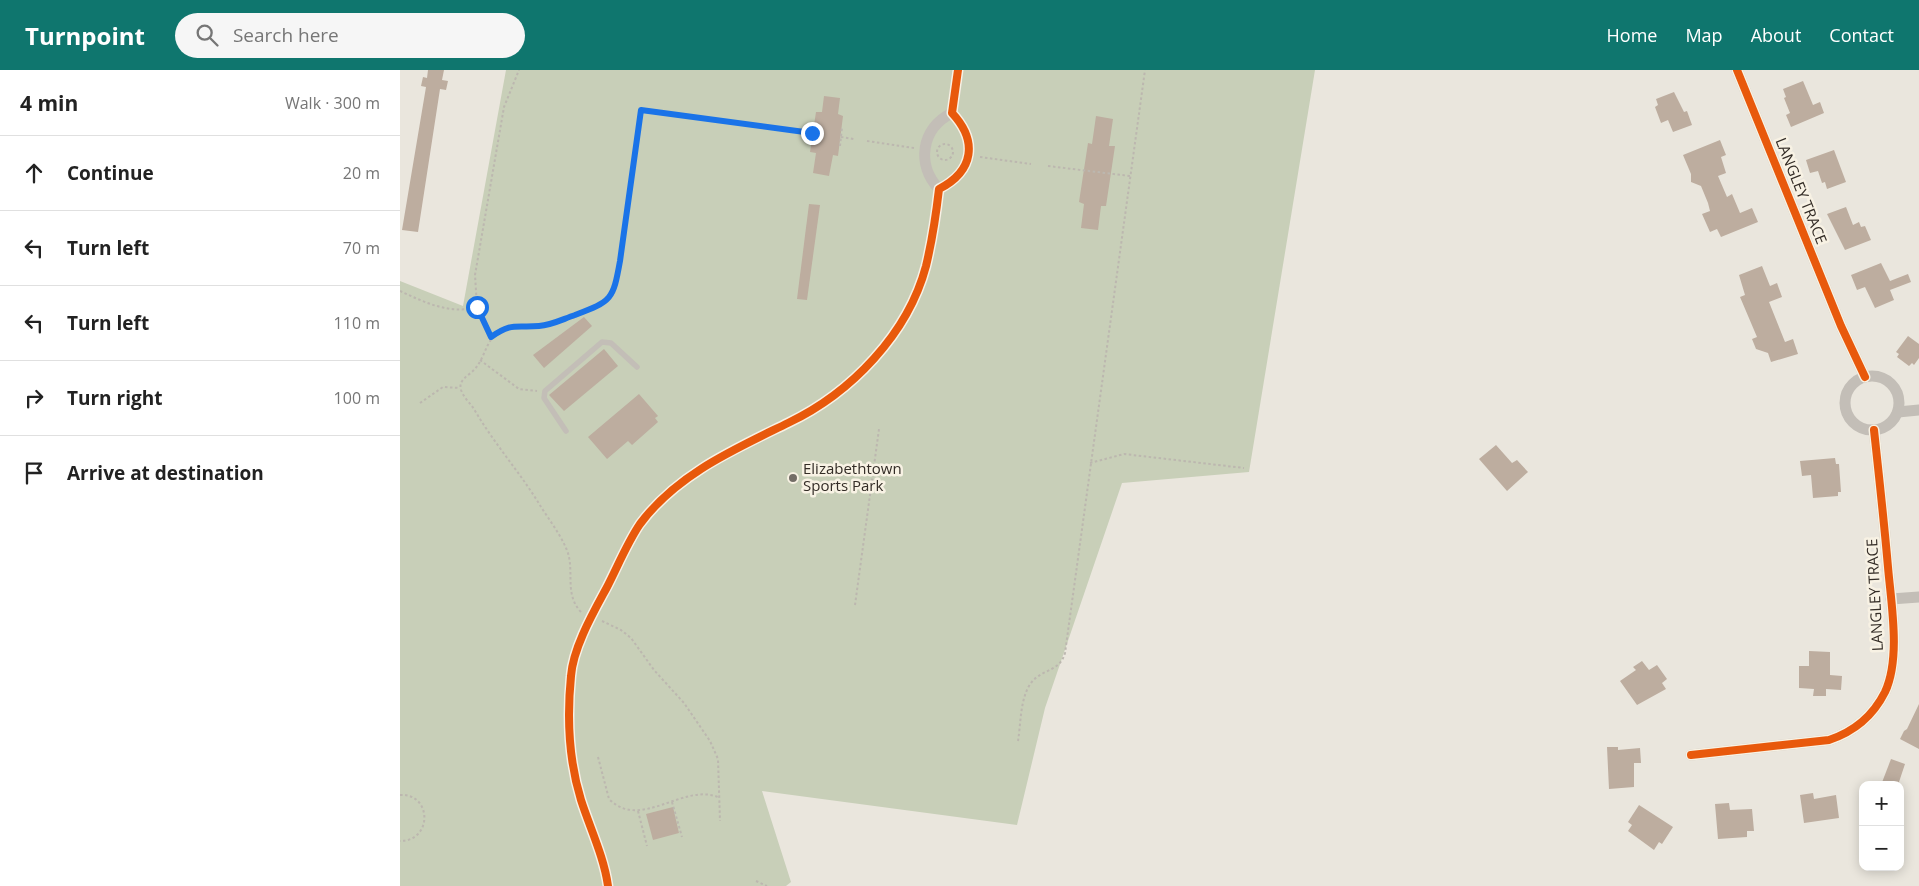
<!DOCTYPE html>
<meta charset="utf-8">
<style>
body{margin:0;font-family:"Open Sans",sans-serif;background:#f6f6f6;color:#222}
.controls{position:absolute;right:15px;bottom:15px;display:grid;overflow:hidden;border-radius:10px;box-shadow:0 2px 12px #0003}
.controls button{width:45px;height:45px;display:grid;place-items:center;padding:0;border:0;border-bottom:1px solid #e0e0e0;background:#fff;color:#222;font:25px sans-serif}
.stop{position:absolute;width:15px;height:15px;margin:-11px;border:4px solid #1a73e8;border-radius:50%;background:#fff}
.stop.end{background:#1a73e8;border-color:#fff;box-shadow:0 1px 5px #0008}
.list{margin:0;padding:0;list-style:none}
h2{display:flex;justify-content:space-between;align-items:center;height:65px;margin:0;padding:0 20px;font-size:21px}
h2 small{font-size:16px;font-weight:400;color:#767676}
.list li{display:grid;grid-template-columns:32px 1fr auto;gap:15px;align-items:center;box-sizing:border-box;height:75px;padding:0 20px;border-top:1px solid #e0e0e0}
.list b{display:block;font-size:19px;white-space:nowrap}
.list em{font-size:16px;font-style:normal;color:#767676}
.icon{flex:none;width:28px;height:28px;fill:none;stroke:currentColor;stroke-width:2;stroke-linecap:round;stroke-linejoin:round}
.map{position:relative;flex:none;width:1519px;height:816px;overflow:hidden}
header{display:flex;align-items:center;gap:30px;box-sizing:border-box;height:70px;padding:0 25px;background:#0f766e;color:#fff}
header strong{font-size:24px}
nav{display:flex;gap:28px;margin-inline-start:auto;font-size:18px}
.search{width:350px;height:45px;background:#f6f6f6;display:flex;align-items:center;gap:12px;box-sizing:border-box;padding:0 18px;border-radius:28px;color:#767676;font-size:19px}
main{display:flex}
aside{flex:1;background:#fff}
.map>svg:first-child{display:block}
.green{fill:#c8cfb8}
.building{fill:#bdad9f}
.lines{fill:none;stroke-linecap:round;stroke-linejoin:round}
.path{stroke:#bcb7af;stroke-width:2;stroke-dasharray:2.5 2.5;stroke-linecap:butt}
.lane{stroke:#c3beb7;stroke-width:5.5}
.street{stroke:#c3beb7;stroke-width:11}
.cycleway-casing{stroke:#f8f2e4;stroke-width:11}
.cycleway{stroke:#e8590c;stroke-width:8}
.route{stroke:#1a73e8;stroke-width:6}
.poi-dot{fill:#736d66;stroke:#f8f2e4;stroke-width:2}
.labels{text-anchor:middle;stroke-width:5;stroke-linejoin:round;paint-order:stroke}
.street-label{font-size:15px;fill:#332c26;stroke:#f8f2e4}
.poi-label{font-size:15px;fill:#332c26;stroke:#f8f2e4;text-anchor:start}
</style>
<header>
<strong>Turnpoint</strong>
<div class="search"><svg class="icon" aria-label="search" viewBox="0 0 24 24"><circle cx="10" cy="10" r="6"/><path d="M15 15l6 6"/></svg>Search here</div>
<nav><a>Home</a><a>Map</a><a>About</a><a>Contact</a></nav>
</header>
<main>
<aside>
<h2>4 min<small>Walk · 300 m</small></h2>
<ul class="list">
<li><svg class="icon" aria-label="ahead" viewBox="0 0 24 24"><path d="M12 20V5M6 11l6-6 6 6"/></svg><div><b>Continue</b></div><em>20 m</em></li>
<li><svg class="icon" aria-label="left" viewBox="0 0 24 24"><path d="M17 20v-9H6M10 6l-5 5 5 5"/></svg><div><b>Turn left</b></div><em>70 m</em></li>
<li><svg class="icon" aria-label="left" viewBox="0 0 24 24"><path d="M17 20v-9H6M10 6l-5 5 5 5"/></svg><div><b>Turn left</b></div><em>110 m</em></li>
<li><svg class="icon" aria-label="right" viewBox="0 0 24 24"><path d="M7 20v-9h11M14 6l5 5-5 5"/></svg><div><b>Turn right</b></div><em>100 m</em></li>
<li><svg class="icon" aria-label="arrive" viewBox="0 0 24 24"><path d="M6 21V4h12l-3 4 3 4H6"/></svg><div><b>Arrive at destination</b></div></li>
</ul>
</aside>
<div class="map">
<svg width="1519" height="816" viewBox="0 0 1519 816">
<rect width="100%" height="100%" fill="#eae6dd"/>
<polygon class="green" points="106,0 915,0 849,402 722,413 645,638 617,755 362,721 391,812 386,816 0,816 0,211 63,236"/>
<g class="building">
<polygon points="28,0 44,0 42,10 48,11 46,20 40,19 18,162 2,160 25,23 26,17 21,16 23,7 27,8"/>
<polygon points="1403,11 1413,35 1420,32 1424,43 1391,57 1386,45 1390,43 1384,28 1386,27 1383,19"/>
<polygon points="1274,22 1284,42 1287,41 1292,55 1273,62 1268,50 1261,53 1255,37 1258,35 1256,29"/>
<polygon points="424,26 440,28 438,44 443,46 438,86 433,85 429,106 413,103 416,83 410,82 416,42 422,42"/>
<polygon points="696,46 713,49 709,76 715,76 706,136 701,136 698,160 681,158 684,134 679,132 688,73 692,74"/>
<polygon points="1320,70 1326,85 1321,87 1326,103 1318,106 1327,127 1332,124 1340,143 1352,138 1358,152 1321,167 1317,159 1310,162 1302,144 1310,141 1308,133 1301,116 1291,112 1291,104 1283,85"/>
<polygon points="1434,80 1446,112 1427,119 1425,112 1422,113 1418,101 1410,103 1406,90"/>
<polygon points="409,134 420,135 407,230 397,229"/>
<polygon points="1446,137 1453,155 1459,152 1461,157 1465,156 1471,170 1445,180 1427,144"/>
<polygon points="1481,193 1490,211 1508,204 1511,212 1490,220 1494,230 1475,238 1465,217 1457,220 1451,205"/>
<polygon points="1362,196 1370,216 1377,213 1382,227 1369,232 1385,272 1393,269 1398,284 1371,292 1368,283 1356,279 1352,269 1357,267 1340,227 1345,225 1339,205"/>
<polygon points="184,247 192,256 144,298 133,285"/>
<polygon points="1508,266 1519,274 1519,288 1514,295 1512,293 1509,296 1497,287 1499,284 1496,282"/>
<polygon points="204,279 218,296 164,341 149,325"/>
<polygon points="239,324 258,346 255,348 258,352 232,375 228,371 207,389 188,367"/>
<polygon points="1096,375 1112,393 1117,390 1128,402 1107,421 1079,389"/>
<polygon points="1435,388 1436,394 1439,394 1441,422 1438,422 1438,426 1413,428 1411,405 1402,406 1400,391"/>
<polygon points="1409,581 1430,582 1430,605 1442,606 1441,620 1426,619 1426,626 1413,626 1414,619 1399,618 1399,596 1409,596"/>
<polygon points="1242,591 1249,600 1257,595 1267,609 1262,613 1266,619 1237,635 1220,611 1236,600 1233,597"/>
<polygon points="1519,634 1519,679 1500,669 1504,661 1507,659"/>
<polygon points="1207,677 1218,677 1218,680 1240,678 1241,693 1234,693 1234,717 1209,719"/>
<polygon points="1491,689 1505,694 1498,715 1481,715"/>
<polygon points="1413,723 1414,729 1436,725 1439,748 1404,753 1400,725"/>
<polygon points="1329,733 1330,740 1352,739 1354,761 1347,761 1347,767 1318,769 1315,734"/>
<polygon points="1239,735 1273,757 1262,774 1259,772 1254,780 1228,761 1232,755 1228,752"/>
<polygon points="273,737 279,763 253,770 246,744"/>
</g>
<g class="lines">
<g class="path">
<polyline points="441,67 454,69"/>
<polyline points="467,71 514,78"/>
<polyline points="411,72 412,63"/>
<circle cx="545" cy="82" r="8"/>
<polyline points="440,76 442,57"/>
<polyline points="580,87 631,94"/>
<polyline points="648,96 730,106"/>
<path d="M0 221C24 232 50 245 76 237"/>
<polyline points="91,267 77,237 75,205 104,37 119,0"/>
<polyline points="80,290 119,319 137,321"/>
<polyline points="20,333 43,317 60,318"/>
<polyline points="690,393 724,384 844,398"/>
<polyline points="455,535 479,359"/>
<path d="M181 542C163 523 176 499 166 478 159 462 147 447 138 432 118 400 93 372 74 339 70 333 64 328 61 320 58 310 68 306 74 300 86 287 85 270 101 260 112 253 125 257 138 256 154 255 201 240 210 227 217 217 218 203 220 191L241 40 412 63 414 53"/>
<polyline points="202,551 221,560 231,568 254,600 284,633 310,671 318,689 320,751"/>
<path d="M618 671C621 653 620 628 631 613 641 599 660 602 665 583L745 0"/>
<path d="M198 687 209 729C241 761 282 713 318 727"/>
<path d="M0 725C32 723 33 771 0 771"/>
<polyline points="272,732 282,767"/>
<polyline points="238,741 247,776"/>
<polyline points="356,811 367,816"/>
</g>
<polyline class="lane" points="166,361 144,328 145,321 202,272 211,273 237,297"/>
<g class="street">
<polyline points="1337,0 1441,256 1465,307"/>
<path d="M539 119C516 95 521 58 552 43"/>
<circle cx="1472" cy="333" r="27"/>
<polyline points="1498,342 1519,340"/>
<polyline points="1491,529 1519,527"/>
<path d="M1291 685 1429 670C1453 662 1473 646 1485 622 1501 588 1491 533 1488 497 1484 451 1479 406 1474 360"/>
<path d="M208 816C204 787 190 758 181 730 169 691 167 646 171 606 173 578 193 543 206 519 217 498 227 473 240 454 277 404 335 379 388 353 451 323 508 264 526 196 532 171 536 145 539 119 574 101 578 71 552 43L558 0"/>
</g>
<defs>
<g id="cycleway">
<polyline points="1337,0 1441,256 1465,307"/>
<path d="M1291 685 1429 670C1453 662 1473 646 1485 622 1501 588 1491 533 1488 497 1484 451 1479 406 1474 360"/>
<path d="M208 816C204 787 190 758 181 730 169 691 167 646 171 606 173 578 193 543 206 519 217 498 227 473 240 454 277 404 335 379 388 353 451 323 508 264 526 196 532 171 536 145 539 119 574 101 578 71 552 43L558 0"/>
</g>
</defs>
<use href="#cycleway" class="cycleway-casing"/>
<use href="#cycleway" class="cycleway"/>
</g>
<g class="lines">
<path class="route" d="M77 237 91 267C112 252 116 258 139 256 152 255 163 249 175 245 212 231 213 230 220 191L241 40 412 63"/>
</g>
<circle class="poi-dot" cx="393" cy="408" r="5"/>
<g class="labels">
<g class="street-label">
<text transform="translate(1401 121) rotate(68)" y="5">LANGLEY TRACE</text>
<text transform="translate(1475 525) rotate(-93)" y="5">LANGLEY TRACE</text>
</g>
<g class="poi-label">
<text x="403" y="404">Elizabethtown<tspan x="403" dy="17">Sports Park</tspan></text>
</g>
</g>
</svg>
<div class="controls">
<button>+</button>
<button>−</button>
</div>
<div class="stop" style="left:77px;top:237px"></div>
<div class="stop end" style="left:412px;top:63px"></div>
</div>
</main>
